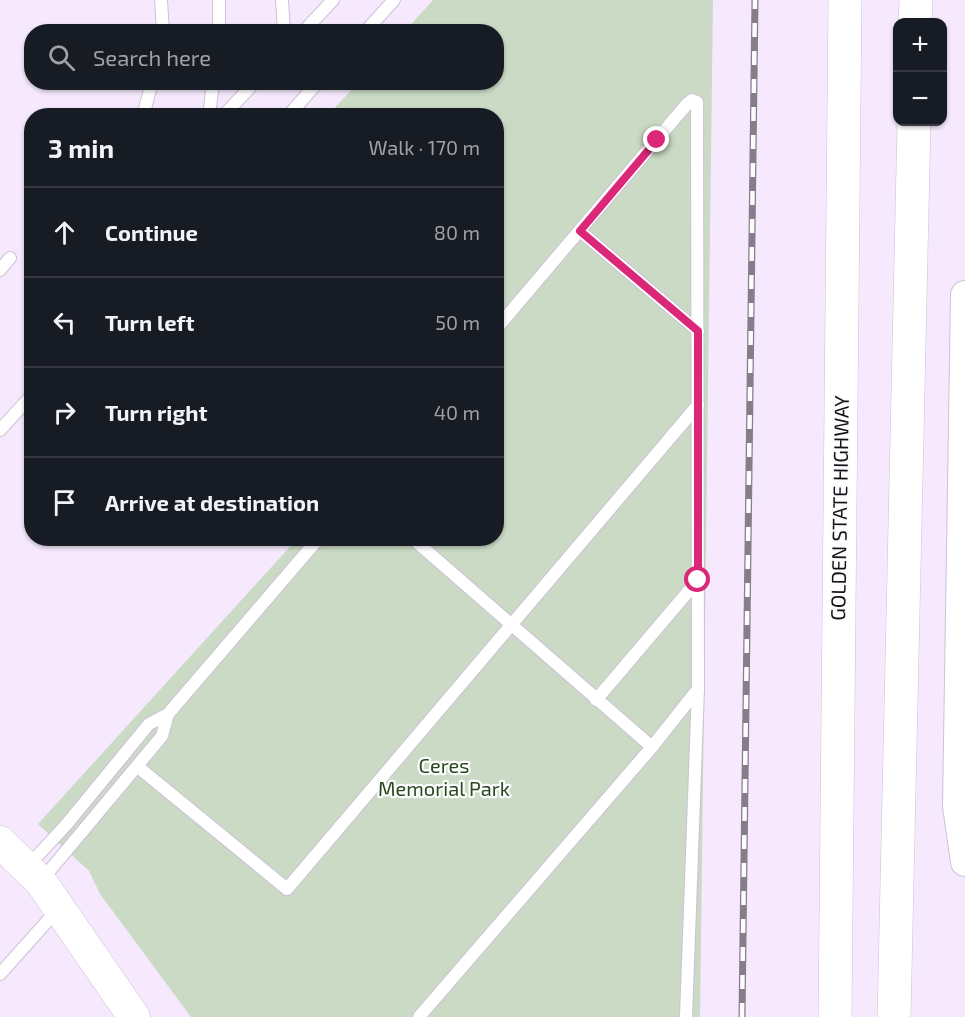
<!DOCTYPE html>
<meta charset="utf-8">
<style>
body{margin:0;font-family:"Exo 2",sans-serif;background:#242831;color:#f1f3f6}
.controls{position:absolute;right:18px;top:18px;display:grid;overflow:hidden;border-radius:12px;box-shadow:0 2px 4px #0004}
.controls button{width:54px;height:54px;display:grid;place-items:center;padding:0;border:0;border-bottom:2px solid #363941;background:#171b24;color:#f1f3f6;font:30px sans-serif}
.stop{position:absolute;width:18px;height:18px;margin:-14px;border:4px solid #db2777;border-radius:50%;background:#fff}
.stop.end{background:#db2777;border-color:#fff;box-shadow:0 2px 6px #0008}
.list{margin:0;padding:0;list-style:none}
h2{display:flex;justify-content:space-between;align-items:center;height:78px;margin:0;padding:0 24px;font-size:26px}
h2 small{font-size:20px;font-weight:400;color:#9ea1a6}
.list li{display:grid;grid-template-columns:39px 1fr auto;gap:18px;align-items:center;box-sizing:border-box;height:90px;padding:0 24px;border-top:2px solid #363941}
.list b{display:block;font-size:22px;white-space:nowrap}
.list em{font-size:20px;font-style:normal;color:#9ea1a6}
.icon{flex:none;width:33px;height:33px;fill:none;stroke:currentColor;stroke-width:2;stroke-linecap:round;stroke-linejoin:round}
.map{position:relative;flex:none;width:965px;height:1017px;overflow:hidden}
.search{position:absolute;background:#171b24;box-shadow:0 2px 4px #0004;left:24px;top:24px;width:480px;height:66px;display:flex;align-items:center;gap:15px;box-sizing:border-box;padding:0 21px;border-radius:24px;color:#9ea1a6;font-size:22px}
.panel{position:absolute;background:#171b24;box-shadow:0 2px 4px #0004;left:24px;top:108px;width:480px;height:438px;border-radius:24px}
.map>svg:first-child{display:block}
.green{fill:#cadac5}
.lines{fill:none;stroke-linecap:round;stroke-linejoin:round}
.service-casing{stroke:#cdc1d5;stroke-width:14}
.tertiary-casing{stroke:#cdc1d5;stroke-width:30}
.secondary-casing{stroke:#cdc1d5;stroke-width:33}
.motorway-casing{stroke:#cdc1d5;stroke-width:34}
.service{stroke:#fff;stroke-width:12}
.tertiary{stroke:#fff;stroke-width:28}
.secondary{stroke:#fff;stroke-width:32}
.motorway{stroke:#fff;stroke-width:33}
.rail-casing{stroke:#867d8b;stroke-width:7}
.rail{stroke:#fcfcfc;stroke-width:4.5;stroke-dasharray:14;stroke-linecap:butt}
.route{stroke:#db2777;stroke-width:8}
.labels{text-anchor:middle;stroke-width:4.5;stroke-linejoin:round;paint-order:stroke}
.street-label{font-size:20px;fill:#161118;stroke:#fcfcfc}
.park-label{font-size:20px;fill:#2a4820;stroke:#fcfcfc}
</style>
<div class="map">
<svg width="965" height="1017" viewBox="0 0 965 1017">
<rect width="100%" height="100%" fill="#f6e9fe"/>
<polygon class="green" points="433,0 713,0 700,1017 191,1017 100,894 89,871 38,824 297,539 496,538 496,116 328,115 358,83 496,82 496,32 405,31"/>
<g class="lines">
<defs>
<g id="service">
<polyline points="161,0 163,32"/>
<polyline points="282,0 284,32"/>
<polyline points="219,32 219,0"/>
<polyline points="303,32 333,0"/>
<polyline points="365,32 394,0"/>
<polyline points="143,116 152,82"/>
<polyline points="209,116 213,82"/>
<polyline points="223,116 255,82"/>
<polyline points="288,116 318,82"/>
<polyline points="580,231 698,331"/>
<polyline points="0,270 10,258"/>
<polyline points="496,329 687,104 692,100 697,102 698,689 652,747"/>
<polyline points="0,430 32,395"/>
<polyline points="412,538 652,747 419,1017"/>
<polyline points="596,700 698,580"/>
<polyline points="168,714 319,538"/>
<polyline points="138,767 287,889 698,405"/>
<polyline points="27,867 66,825 149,724 168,714 162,736 41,881"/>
<polyline points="0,974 59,908"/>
<polyline points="686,1017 698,689"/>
</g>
<polyline id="tertiary" points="965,295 957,806 965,862"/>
<polyline id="secondary" points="0,842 41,882 134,1017"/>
<g id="motorway">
<polyline points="915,22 916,0"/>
<polyline points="835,1017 845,0"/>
<polyline points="894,1017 914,122"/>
</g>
</defs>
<use href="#service" class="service-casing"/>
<use href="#tertiary" class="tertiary-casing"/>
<use href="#secondary" class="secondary-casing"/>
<use href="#motorway" class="motorway-casing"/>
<use href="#service" class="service"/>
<use href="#tertiary" class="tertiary"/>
<use href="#secondary" class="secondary"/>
<use href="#motorway" class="motorway"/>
<defs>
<polyline id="rail" points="742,1017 755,0"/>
</defs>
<use href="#rail" class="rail-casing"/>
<use href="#rail" class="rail"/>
</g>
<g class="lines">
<polyline class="route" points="657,140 580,231 698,331 698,580"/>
</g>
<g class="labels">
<g class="street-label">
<text transform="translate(840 508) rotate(-89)" y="7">GOLDEN STATE HIGHWAY</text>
</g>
<g class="park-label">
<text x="444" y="773">Ceres<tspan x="444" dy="23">Memorial Park</tspan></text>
</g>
</g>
</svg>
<div class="controls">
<button>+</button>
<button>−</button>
</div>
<div class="stop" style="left:698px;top:580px"></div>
<div class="stop end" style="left:657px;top:140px"></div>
<div class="search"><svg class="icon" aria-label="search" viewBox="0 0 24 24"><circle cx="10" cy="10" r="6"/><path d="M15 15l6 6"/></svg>Search here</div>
<section class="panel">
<h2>3 min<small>Walk · 170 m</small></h2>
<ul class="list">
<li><svg class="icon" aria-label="ahead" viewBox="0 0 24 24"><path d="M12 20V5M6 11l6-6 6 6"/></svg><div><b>Continue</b></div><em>80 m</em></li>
<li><svg class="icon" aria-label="left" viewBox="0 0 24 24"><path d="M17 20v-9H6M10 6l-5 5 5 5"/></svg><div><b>Turn left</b></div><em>50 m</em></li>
<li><svg class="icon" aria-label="right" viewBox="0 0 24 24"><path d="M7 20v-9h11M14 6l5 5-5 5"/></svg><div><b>Turn right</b></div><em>40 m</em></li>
<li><svg class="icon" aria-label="arrive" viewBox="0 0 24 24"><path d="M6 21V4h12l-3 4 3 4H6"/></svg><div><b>Arrive at destination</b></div></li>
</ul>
</section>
</div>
